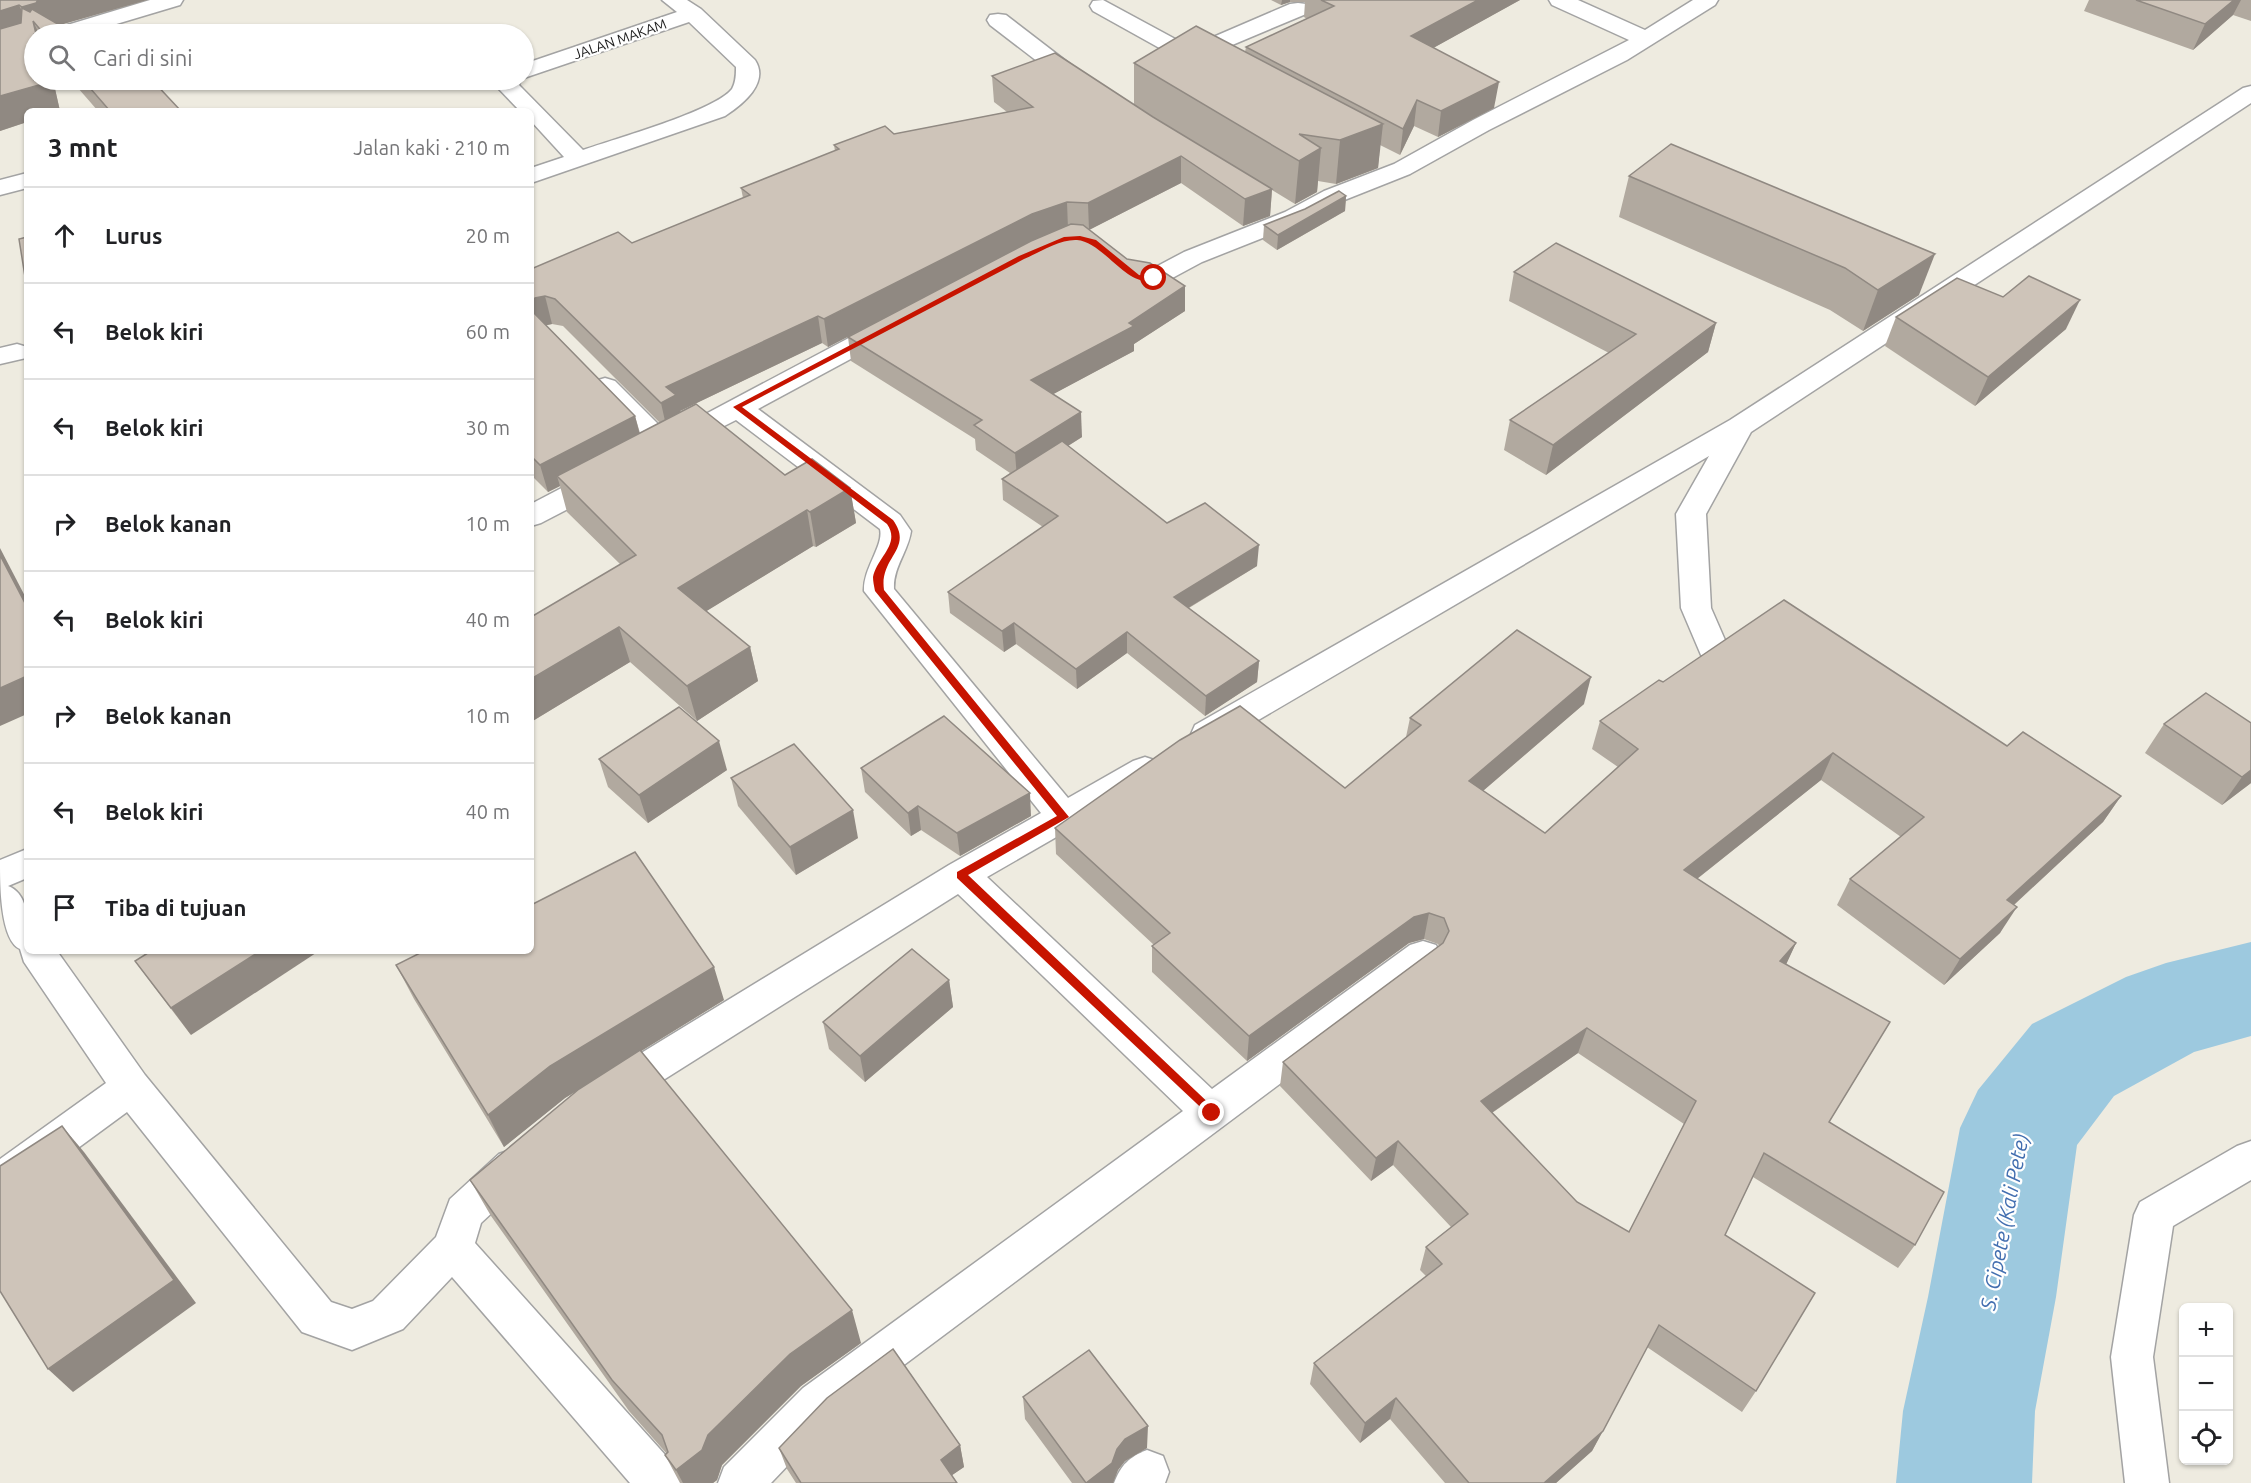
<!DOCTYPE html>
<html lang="id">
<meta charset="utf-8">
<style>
body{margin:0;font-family:Ubuntu,sans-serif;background:#f6f6f6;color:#202124}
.controls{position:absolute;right:18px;bottom:18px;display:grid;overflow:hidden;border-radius:9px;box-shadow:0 2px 4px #0004}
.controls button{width:54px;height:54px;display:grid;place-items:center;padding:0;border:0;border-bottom:2px solid #e0e0e0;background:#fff;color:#202124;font:30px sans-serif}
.stop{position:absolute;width:18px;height:18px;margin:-14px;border:4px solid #c71400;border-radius:50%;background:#fff}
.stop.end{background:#c71400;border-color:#fff;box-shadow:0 2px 6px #0008}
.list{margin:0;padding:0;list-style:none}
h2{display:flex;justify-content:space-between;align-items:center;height:78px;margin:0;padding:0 24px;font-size:26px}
h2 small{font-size:20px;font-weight:400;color:#757577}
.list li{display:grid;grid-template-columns:39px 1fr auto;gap:18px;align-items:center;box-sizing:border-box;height:96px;padding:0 24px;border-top:2px solid #e0e0e0}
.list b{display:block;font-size:22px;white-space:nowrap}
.list em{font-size:20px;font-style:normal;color:#757577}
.icon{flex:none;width:33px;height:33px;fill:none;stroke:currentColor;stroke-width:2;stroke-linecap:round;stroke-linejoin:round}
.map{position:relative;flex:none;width:2251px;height:1483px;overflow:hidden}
.search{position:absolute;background:#fff;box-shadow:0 2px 4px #0004;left:24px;top:24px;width:510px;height:66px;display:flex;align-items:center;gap:15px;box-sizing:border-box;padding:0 21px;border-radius:33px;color:#757577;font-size:22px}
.panel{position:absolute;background:#fff;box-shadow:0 2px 4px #0004;left:24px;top:108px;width:510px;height:846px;border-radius:9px}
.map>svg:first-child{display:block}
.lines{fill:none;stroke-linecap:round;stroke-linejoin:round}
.river{fill:#9dc9df;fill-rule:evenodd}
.minor-casing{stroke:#a3a3a3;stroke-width:3}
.minor{fill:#fff;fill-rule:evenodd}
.wall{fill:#b1a99f;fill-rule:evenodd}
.shaded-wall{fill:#908982}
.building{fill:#cec4b9;stroke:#908982;stroke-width:1.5;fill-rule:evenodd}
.route{fill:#c71400}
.labels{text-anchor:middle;stroke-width:4.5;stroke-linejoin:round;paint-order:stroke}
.far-street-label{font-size:14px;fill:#1c1c1c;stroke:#fff}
.near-water-label{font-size:21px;font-style:italic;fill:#436fb0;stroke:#fff}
</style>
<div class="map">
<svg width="2251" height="1483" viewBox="0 0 2251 1483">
<rect width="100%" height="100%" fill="#eeebe0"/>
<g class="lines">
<polygon class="river" points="2251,942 2251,1036 2194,1052 2114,1096 2077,1145 2056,1297 2035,1411 2032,1483 1896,1483 1903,1411 1928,1297 1960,1128 1978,1090 2032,1024 2126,977 2166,963"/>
<defs>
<g id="minor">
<polygon points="150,0 183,0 180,5 83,34 51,34 54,29"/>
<path d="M662 0H687L701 9 755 60C770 83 742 105 725 116L531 183V168L564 157 531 121V111H520L496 86 499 80H521L519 85 583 150C614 139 715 111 732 89 736 82 736 74 736 67L689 22 524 78V64L677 12Z"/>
<polygon points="1103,0 1190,47 1290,4 1298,3 1306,4 1309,9 1306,14 1206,56 1218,65 1215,70 1207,72 1199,70 1093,11 1090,6 1093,1"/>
<path d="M1549 0H1578L1645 30 1693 0H1718L1715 5 1627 60 1489 130 1410 174 1342 201 1303 222 1202 262 1163 283 1154 286 1128 282 1112 267 1116 262C1135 257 1135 269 1150 270L1184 252 1285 212 1324 191 1394 164 1473 120 1629 40 1552 5Z"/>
<polygon points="998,14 1006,15 1088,78 1091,83 1088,88 1080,90 1072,88 990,25 987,20 990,15"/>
<polygon points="2251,86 2251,103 1751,432 1706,514 1711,608 1728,647 1723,655 1712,658 1701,655 1681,608 1676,514 1709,456 1219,743 1207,746 1195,743 1191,734 1195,725 1730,420 2243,88"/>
<polygon points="27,173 27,188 0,195 0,180"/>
<path d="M888 320 897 322 901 328 897 334 758 409 900 515 911 531C908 552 893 567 894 589L1068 798 1133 761 1145 757 1157 761 1162 770 1157 779 987 877 1212 1089 1410 945 1423 941 1436 945 1441 956 1436 967 833 1418 771 1483H718L724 1467 803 1388 1183 1111 958 894 630 1101 616 1106 602 1101 597 1089 602 1077 949 865 1041 813 864 591C863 568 884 546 880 529L736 420 677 450 675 454 665 456 655 454 591 387 595 381 605 378 615 381 668 434 879 322Z"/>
<polygon points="17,344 27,347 26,358 0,364 0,348"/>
<polygon points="604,468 614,471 618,478 614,485 541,523 531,526 531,504 594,471"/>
<path d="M27 849V878L8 886C32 895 27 931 27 951H57L145 1075 331 1302 352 1309 373 1301 436 1237 450 1199 499 1154 513 1149 527 1154 533 1167 527 1180 481 1223 475 1243 676 1467 682 1483H630L452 1277 403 1329 352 1350 302 1332 127 1112 14 1195 0 1200V1159L106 1083 24 962 20 949C0 940 0 883 0 860Z"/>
<polygon points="2251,1141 2251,1180 2173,1226 2153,1357 2169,1483 2125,1483 2111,1357 2134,1215 2140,1202 2237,1146"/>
<path d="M1147 1450 1163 1456 1169 1472 1165 1483H1114C1121 1465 1129 1457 1147 1450Z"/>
</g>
</defs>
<use href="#minor" class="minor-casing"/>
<use href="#minor" class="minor"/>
</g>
<g class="wall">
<polygon points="0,0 147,0 59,25 75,34 34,34 34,80 53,80 60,111 27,111 27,122 0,131"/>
<path d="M1271 0H1520L1433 48 1494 108 1438 137 1414 126 1400 155 1380 145 1378 168 1336 184 1318 181 1317 192 1295 204 1272 190 1270 216 1243 226 1181 183 1089 230 1185 311 1134 344V351L1053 394 1082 437 1068 446 1167 523 1257 566 1189 608 1259 661 1257 682 1205 716 1127 653 1077 689 1016 644 1004 652 950 613 948 592 1043 527 1003 500 1002 479 1010 473 976 450 975 439 851 361 848 337 875 322 828 347 822 343 680 411V413L785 475 850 488 856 523 816 547 813 546 706 611 750 647 758 681 697 721 630 662 531 722 620 564 567 512 560 486 548 492 531 475V269L632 243 743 198 741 188 835 151 834 145 894 134 1007 112 994 102 992 76 1134 105V63L1245 52 1246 47 1307 19 1304 17 1305 2H1290L1281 5ZM552 324 563 326 660 423 640 433 635 416 546 325Z"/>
<polygon points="2089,0 2251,0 2251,21 2233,15 2193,50 2084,11"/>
<polygon points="71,80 152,80 181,111 98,111"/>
<polygon points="1629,176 1919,295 1863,331 1830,310 1619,217"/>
<polygon points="1346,196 1345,211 1277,250 1263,240 1264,225"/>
<polygon points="1514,272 1716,323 1708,352 1546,475 1504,450 1510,420 1609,353 1509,301"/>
<polygon points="1896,317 2066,329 1975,406 1885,346"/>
<path d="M1663 682 2007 746 2121 796 2103 822 2014 905 2000 933 1944 985 1837 905 1850 879 1901 837 1821 780 1697 879 1796 943 1786 964 1875 1047 1829 1122 1915 1245 1898 1268 1753 1177 1725 1235 1756 1391 1742 1412 1647 1347 1592 1451 1556 1483H1445L1390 1419 1360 1443 1310 1384 1314 1363 1426 1276 1420 1270 1426 1247 1451 1227 1393 1165 1371 1181 1280 1086 1283 1062 1439 946 1438 944 1424 939 1409 943 1247 1061 1152 972V946L1154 945 1056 854 1055 828 1345 788 1406 737 1410 718 1584 704 1483 791 1545 833 1618 767 1592 749 1600 721ZM1578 1053 1684 1124 1629 1232 1577 1202 1492 1113Z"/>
<polygon points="2251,723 2251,783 2222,805 2145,753 2164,724"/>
<polygon points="599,759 727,770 648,823 608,787"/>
<polygon points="861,768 1031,816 960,856 921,830 911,836 865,792"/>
<polygon points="731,778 858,838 796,875 738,806"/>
<polygon points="151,951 191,1035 155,988 135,961"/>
<polygon points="396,965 724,1000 641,1051 861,1343 801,1386 722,1465 717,1480 713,1483 680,1483 665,1455 667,1454 629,1411 491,1216 470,1180 575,1092 565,1098 504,1147 414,999"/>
<polygon points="949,980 953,1007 865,1082 829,1049 823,1022"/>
<polygon points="1023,1397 1147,1448 1125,1461 1118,1470 1113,1483 1072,1483 1025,1419"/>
<polygon points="960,1445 964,1467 952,1475 957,1483 796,1483 787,1469 779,1448"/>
</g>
<g class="shaded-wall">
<polygon points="38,0 147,0 53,27 33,21 39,34 36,34 22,7"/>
<polygon points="1282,0 1290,0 1290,2 1281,5"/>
<polygon points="1478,0 1520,0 1408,62 1411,36"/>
<polygon points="2234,0 2241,0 2233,15 2193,50 2205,24"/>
<polygon points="19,5 33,34 0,45 0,11"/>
<polygon points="46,80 53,80 60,111 27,111 27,122 0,131 0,96"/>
<polygon points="1499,82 1494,108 1438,137 1441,111"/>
<polygon points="1417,100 1414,126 1400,155 1403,129"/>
<polygon points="1383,124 1378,168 1336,184 1340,140"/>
<polygon points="1321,148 1317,192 1295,204 1299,161"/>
<polygon points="1181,156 1181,183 1089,230 1088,203"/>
<polygon points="1272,189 1270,216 1243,226 1245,199"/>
<polygon points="1346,196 1345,211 1277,250 1278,235"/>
<polygon points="1067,202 1068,229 1034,241 828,347 824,319 1032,214"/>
<polygon points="1935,254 1919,295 1863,331 1878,290"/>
<polygon points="1185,286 1185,311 1134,344 1134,351 1033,405 1031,380 1129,323"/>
<polygon points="545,296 552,324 543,326 531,314 531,305 535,298"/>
<polygon points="2080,300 2066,329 1975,406 1988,377"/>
<polygon points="818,316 822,343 680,411 682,422 667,430 661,403 666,387"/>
<polygon points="1716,323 1708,352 1546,475 1553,445"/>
<polygon points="1081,412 1082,437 1017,478 1015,453"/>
<polygon points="635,416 642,443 557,476 560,486 548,492 540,465"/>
<polygon points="850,488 856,523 816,547 810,512"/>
<polygon points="807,510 813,546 687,623 678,588"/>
<polygon points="1259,545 1257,566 1173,617 1174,597"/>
<polygon points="0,548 27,600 27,607 0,555"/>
<polygon points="1014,623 1016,644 1004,652 1002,631"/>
<polygon points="619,627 630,662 531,722 531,679"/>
<polygon points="1127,632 1127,653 1077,689 1076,669"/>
<polygon points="750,647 758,681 697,721 687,686"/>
<polygon points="1259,661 1257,682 1205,716 1206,696"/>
<polygon points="27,676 27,714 0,726 0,688"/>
<polygon points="1591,677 1584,704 1463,808 1469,781"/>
<polygon points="719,741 727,770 648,823 639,795"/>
<polygon points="1833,753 1821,780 1674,897 1684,870"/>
<polygon points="2251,770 2251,783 2222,805 2242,777"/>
<polygon points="1030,793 1031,816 960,856 957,833"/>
<polygon points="2121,796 2103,822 1991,926 2007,900"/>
<polygon points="918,806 921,830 911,836 908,813"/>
<polygon points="853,810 858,838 796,875 790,847"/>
<polygon points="2017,907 2000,933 1944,985 1960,959"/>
<polygon points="1429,913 1424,939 1409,943 1247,1061 1249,1036 1414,917"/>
<polygon points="1796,943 1784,969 1780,961"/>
<polygon points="260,951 319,951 191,1035 171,1008"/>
<polygon points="714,967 724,1000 565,1098 504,1147 488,1115 550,1066"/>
<polygon points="949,980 953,1007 865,1082 860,1056"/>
<polygon points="1587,1028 1578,1053 1474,1125 1481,1101"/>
<polygon points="62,1126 84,1152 196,1303 73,1392 48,1369"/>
<polygon points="1398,1141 1393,1165 1371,1181 1376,1158"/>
<polygon points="852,1310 861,1343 801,1386 722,1465 717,1480 713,1483 683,1483 676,1470 708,1435 790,1354"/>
<polygon points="1396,1398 1390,1419 1360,1443 1365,1423"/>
<polygon points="1148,1426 1147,1448 1125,1461 1118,1470 1113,1483 1086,1483 1117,1449 1125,1439"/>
<polygon points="1603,1431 1592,1451 1556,1483 1544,1483"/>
<polygon points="960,1445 964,1467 945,1480 941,1460"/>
</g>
<g class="building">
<polygon points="0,0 38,0 36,3 22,7 19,5 0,11"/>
<polygon points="1321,0 1478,0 1411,36 1499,82 1441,111 1417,100 1403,129 1246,47 1334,6"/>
<polygon points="2136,0 2234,0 2205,24"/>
<polygon points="22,8 30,12 32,9 75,34 44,34 33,21 36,34 34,34 34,80 46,80 46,83 0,96 0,29 21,23"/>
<polygon points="1196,26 1383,124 1340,140 1299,134 1321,148 1299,161 1134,63"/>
<polygon points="1055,53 1153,117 1272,189 1245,199 1181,156 1088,203 1067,202 1032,214 824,319 818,316 666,387 676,395 661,403 555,299 545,296 535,298 531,305 531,269 618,232 632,243 750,195 741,188 839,149 834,145 885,126 894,134 1033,107 992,76"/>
<polygon points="83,80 152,80 181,111 110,111"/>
<polygon points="1671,144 1935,254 1878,290 1845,268 1629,176"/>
<polygon points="1339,191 1346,196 1278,235 1264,225 1305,209"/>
<polygon points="1071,224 1083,225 1127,259 1150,263 1185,286 1129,323 1134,326 1031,380 1081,412 1015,453 974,425 982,420 848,337 1031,241"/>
<polygon points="27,237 27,283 26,283 19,239"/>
<polygon points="1556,243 1716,323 1553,445 1510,420 1636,334 1514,272"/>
<polygon points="2029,276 2080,300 1988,377 1896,317 1957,278 2003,297"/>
<polygon points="531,310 635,416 540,465 531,456"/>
<polygon points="696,404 785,475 812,459 850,488 810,512 807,510 678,588 750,647 687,686 619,627 531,679 531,617 636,555 557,476"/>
<polygon points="1062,441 1167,523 1205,503 1259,545 1174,597 1259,661 1206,696 1127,632 1076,669 1014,623 1002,631 948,592 1058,516 1002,479"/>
<polygon points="0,555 27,607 27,676 0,688"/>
<path d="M1784 600 2007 746 2023 732 2121 796 2007 900 2017 907 1960 959 1850 879 1924 817 1833 753 1684 870 1796 943 1780 961 1890 1022 1829 1122 1944 1192 1915 1245 1764 1153 1725 1235 1815 1293 1756 1391 1659 1325 1603 1431 1544 1483H1469L1396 1398 1365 1423 1314 1363 1442 1264 1426 1247 1468 1214 1398 1141 1376 1158 1283 1062 1443 943 1449 931 1444 918 1429 913 1414 917 1249 1036 1152 946 1170 933 1055 828 1180 740 1240 706 1345 788 1421 725 1410 718 1517 630 1591 677 1469 781 1545 833 1638 749 1600 721 1659 680 1663 682ZM1587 1028 1696 1101 1629 1232 1577 1202 1481 1101Z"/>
<polygon points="2206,693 2251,723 2251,770 2242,777 2164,724"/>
<polygon points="679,707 719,741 639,795 599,759"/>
<polygon points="944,716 1030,793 957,833 918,806 908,813 861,768"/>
<polygon points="794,744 853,810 790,847 731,778"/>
<polygon points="635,852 714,967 550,1066 488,1115 396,965 424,951 531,951 531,905"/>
<polygon points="912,949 949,980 860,1056 823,1022"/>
<polygon points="151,951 260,951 171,1008 135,961"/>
<polygon points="640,1050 852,1310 790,1354 708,1435 702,1450 676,1470 665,1455 668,1452 662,1435 612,1380 470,1180 579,1089"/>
<polygon points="62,1126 174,1280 48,1369 0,1291 0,1166"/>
<polygon points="893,1349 960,1445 941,1460 957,1483 801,1483 779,1448 827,1398"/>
<polygon points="1089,1350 1148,1426 1125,1439 1117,1449 1112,1463 1086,1483 1023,1397"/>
</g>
<path class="route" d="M1080 236 1096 240 1139 275 1158 278C1130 294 1105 242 1077 240 1060 239 1040 252 1024 259L742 407 893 520C914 549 879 557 884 590L1069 817 968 875 1216 1110 1217 1113 1212 1118 957 878V872L1057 816 875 591C874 586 873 581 873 577 877 557 901 544 887 524L733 407 1019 256 1064 237Z"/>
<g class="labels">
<g class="far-street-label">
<text transform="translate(620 39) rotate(-19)" y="5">JALAN MAKAM</text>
</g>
<g class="near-water-label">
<text transform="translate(2005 1222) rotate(-79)" y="7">S. Cipete (Kali Pete)</text>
</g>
</g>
</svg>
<div class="controls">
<button>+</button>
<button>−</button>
<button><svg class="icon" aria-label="locate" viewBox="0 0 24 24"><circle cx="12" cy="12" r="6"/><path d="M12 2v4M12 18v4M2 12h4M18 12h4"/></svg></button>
</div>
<div class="stop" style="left:1154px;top:278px"></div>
<div class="stop end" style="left:1212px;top:1113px"></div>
<div class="search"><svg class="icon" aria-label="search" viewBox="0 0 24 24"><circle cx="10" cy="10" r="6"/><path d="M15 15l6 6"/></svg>Cari di sini</div>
<section class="panel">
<h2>3 mnt<small>Jalan kaki · 210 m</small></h2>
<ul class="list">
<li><svg class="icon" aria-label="ahead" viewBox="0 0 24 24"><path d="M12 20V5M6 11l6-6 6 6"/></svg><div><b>Lurus</b></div><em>20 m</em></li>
<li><svg class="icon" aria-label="left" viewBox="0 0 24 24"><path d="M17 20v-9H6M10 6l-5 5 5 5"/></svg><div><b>Belok kiri</b></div><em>60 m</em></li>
<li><svg class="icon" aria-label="left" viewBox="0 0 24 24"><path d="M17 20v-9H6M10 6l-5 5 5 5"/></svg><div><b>Belok kiri</b></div><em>30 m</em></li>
<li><svg class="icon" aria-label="right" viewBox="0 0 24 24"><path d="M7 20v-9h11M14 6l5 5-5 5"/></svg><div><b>Belok kanan</b></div><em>10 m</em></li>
<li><svg class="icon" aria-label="left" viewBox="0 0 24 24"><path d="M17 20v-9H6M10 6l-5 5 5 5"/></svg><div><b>Belok kiri</b></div><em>40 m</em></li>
<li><svg class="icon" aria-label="right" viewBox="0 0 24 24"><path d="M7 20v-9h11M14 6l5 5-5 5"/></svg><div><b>Belok kanan</b></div><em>10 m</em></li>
<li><svg class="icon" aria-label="left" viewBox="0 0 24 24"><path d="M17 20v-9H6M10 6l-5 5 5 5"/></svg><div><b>Belok kiri</b></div><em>40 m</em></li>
<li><svg class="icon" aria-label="arrive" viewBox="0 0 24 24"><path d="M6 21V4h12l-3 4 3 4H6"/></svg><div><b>Tiba di tujuan</b></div></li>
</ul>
</section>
</div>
